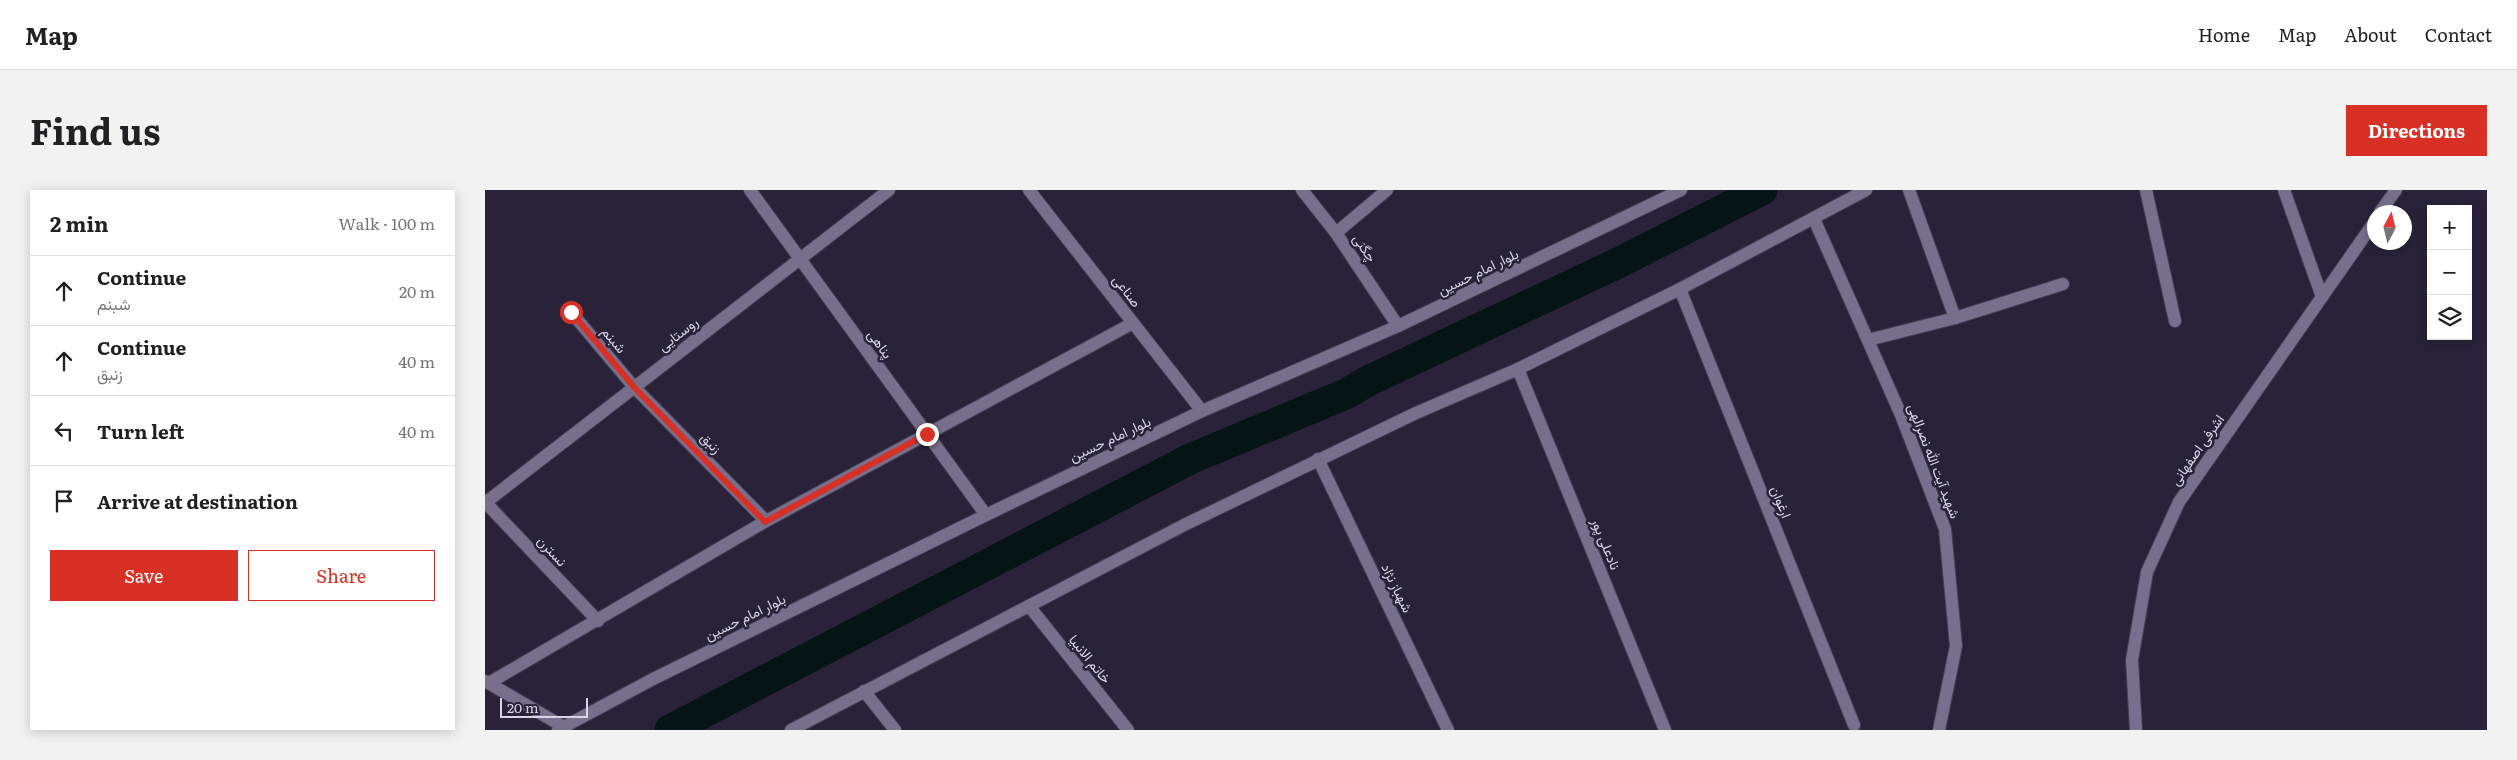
<!DOCTYPE html>
<meta charset="utf-8">
<style>
body{margin:0;font-family:Literata,Vazirmatn,serif;background:#f2f2f2;color:#202124}
.controls{position:absolute;right:15px;top:15px;display:grid;overflow:hidden;border-radius:0px;box-shadow:0 2px 12px #0003}
.controls button{width:45px;height:45px;display:grid;place-items:center;padding:0;border:0;border-bottom:1px solid #e0e0e0;background:#fff;color:#202124;font:25px sans-serif}
.compass{position:absolute;left:1882px;top:15px;width:45px;height:45px;border-radius:50%;background:#fff;box-shadow:0 2px 12px #0003;rotate:7deg}
.scale{position:absolute;left:15px;bottom:12px;width:88px;box-sizing:border-box;padding-left:5px;border:2px solid #d8d5e4;border-top:0;font-size:14px;line-height:18px;white-space:nowrap;color:#d8d5e4;-webkit-text-stroke:4px #292239;paint-order:stroke}
.stop{position:absolute;width:15px;height:15px;margin:-11px;border:4px solid #d93025;border-radius:50%;background:#fff}
.stop.end{background:#d93025;border-color:#fff;box-shadow:0 1px 5px #0008}
.list{margin:0;padding:0;list-style:none}
h2{display:flex;justify-content:space-between;align-items:center;height:65px;margin:0;padding:0 20px;font-size:21px}
h2 small{font-size:16px;font-weight:400;color:#757577}
.list li{display:grid;grid-template-columns:32px 1fr auto;gap:15px;align-items:center;box-sizing:border-box;height:70px;padding:0 20px;border-top:1px solid #e0e0e0}
.list b{display:block;font-size:19px;white-space:nowrap}
.list p{margin:0;font-size:16px;white-space:nowrap;color:#757577}
.list em{font-size:16px;font-style:normal;color:#757577}
.actions{display:flex;gap:10px;padding:15px 20px}
.actions a{flex:1;padding:11px 0;border:1px solid #d93025;border-radius:0px;text-align:center;font-size:18px;color:#d93025}
.actions .main{background:#d93025;color:#fff}
.icon{flex:none;width:28px;height:28px;fill:none;stroke:currentColor;stroke-width:2;stroke-linecap:round;stroke-linejoin:round}
.map{position:relative;flex:none;width:2002px;height:540px;overflow:hidden;border-radius:0px}
header{display:flex;align-items:center;gap:30px;box-sizing:border-box;height:70px;padding:0 25px;background:#fff;border-bottom:1px solid #e0e0e0}
header strong{font-size:24px}
nav{display:flex;gap:28px;margin-inline-start:auto;font-size:18px}
.intro{display:flex;align-items:center;justify-content:space-between;box-sizing:border-box;height:120px;padding:0 30px}
h1{margin:0;font-size:35px}
.button{padding:12px 22px;border-radius:0px;background:#d93025;color:#fff;font-size:18px;font-weight:700}
main{display:flex;gap:30px;padding:0 30px}
aside{flex:1;background:#fff;border-radius:0px;box-shadow:0 2px 12px #0003}
.map>svg:first-child{display:block}
.lines{fill:none;stroke-linecap:round;stroke-linejoin:round}
.canal{stroke:#071415;stroke-width:31}
.lane-casing{stroke:#453f53;stroke-width:14}
.street-casing{stroke:#453f53;stroke-width:14}
.secondary-casing{stroke:#453f53;stroke-width:14}
.lane{stroke:#776f8c;stroke-width:12}
.street{stroke:#776f8c;stroke-width:12}
.secondary{stroke:#776f8c;stroke-width:12}
.route{stroke:#d93025;stroke-width:6}
.labels{text-anchor:middle;stroke-width:5;stroke-linejoin:round;paint-order:stroke}
.street-label{font-size:14px;fill:#d8d5e4;stroke:#292239}
</style>
<header>
<strong>Map</strong>
<nav><a>Home</a><a>Map</a><a>About</a><a>Contact</a></nav>
</header>
<div class="intro"><h1>Find us</h1><a class="button">Directions</a></div>
<main>
<aside>
<h2>2 min<small>Walk · 100 m</small></h2>
<ul class="list">
<li><svg class="icon" aria-label="ahead" viewBox="0 0 24 24"><path d="M12 20V5M6 11l6-6 6 6"/></svg><div><b>Continue</b><p>شبنم</p></div><em>20 m</em></li>
<li><svg class="icon" aria-label="ahead" viewBox="0 0 24 24"><path d="M12 20V5M6 11l6-6 6 6"/></svg><div><b>Continue</b><p>زنبق</p></div><em>40 m</em></li>
<li><svg class="icon" aria-label="left" viewBox="0 0 24 24"><path d="M17 20v-9H6M10 6l-5 5 5 5"/></svg><div><b>Turn left</b></div><em>40 m</em></li>
<li><svg class="icon" aria-label="arrive" viewBox="0 0 24 24"><path d="M6 21V4h12l-3 4 3 4H6"/></svg><div><b>Arrive at destination</b></div></li>
</ul>
<div class="actions"><a class="main">Save</a><a>Share</a></div>
</aside>
<div class="map">
<svg width="2002" height="540" viewBox="0 0 2002 540">
<rect width="100%" height="100%" fill="#292239"/>
<g class="lines">
<polyline class="canal" points="185,540 705,269 863,203 881,192 1131,74 1277,0"/>
<defs>
<g id="lane">
<polyline points="1424,0 1470,128"/>
<polyline points="1661,0 1690,131"/>
<polyline points="1195,99 1369,535"/>
<polyline points="86,122 149,197"/>
<polyline points="1383,150 1470,128 1578,94"/>
</g>
<g id="street">
<polyline points="265,0 501,325"/>
<polyline points="544,0 717,221"/>
<polyline points="817,0 851,43 913,136"/>
<polyline points="1799,0 1837,107"/>
<polyline points="1329,29 1416,225 1460,339 1471,456 1454,540"/>
<polyline points="851,43 902,0"/>
<polyline points="1033,179 1180,540"/>
<polyline points="149,197 281,331"/>
<polyline points="833,269 963,540"/>
<polyline points="0,312 113,431"/>
<polyline points="0,313 404,0"/>
<polyline points="544,416 643,540"/>
<polyline points="0,491 79,537"/>
<polyline points="4,493 281,331 648,133"/>
<polyline points="379,501 410,540"/>
</g>
<g id="secondary">
<polyline points="1895,22 1911,0"/>
<polyline points="73,540 168,489 501,325 717,221 913,136 1196,0"/>
<polyline points="306,540 699,335 931,223 1033,179 1195,99 1381,0"/>
<polyline points="1651,540 1647,470 1662,382 1694,312 1890,31"/>
</g>
</defs>
<use href="#lane" class="lane-casing"/>
<use href="#street" class="street-casing"/>
<use href="#secondary" class="secondary-casing"/>
<use href="#lane" class="lane"/>
<use href="#street" class="street"/>
<use href="#secondary" class="secondary"/>
</g>
<g class="lines">
<polyline class="route" points="86,122 149,197 280,332 442,244"/>
</g>
<g class="labels">
<g class="street-label">
<text transform="translate(880 58) rotate(56)" y="5">چگنی</text>
<text transform="translate(993 82) rotate(-26)" y="5">بلوار امام حسین</text>
<text transform="translate(642 101) rotate(52)" y="5">صناعی</text>
<text transform="translate(193 144) rotate(-38)" y="5">روستایی</text>
<text transform="translate(129 150) rotate(50)" y="5">شبنم</text>
<text transform="translate(395 154) rotate(54)" y="5">پناهی</text>
<text transform="translate(625 249) rotate(-25)" y="5">بلوار امام حسین</text>
<text transform="translate(226 253) rotate(46)" y="5">زنبق</text>
<text transform="translate(1712 260) rotate(-55)" y="5">اشرفی اصفهانی</text>
<text transform="translate(1449 271) rotate(69)" y="5">شهید آیت الله نصرالهی</text>
<text transform="translate(1296 312) rotate(68)" y="5">ارغوان</text>
<text transform="translate(1121 354) rotate(68)" y="5">نادعلی پور</text>
<text transform="translate(67 361) rotate(47)" y="5">نسترن</text>
<text transform="translate(912 398) rotate(64)" y="5">شهباز نژاد</text>
<text transform="translate(260 427) rotate(-26)" y="5">بلوار امام حسین</text>
<text transform="translate(605 469) rotate(51)" y="5">خاتم الانبیا</text>
</g>
</g>
</svg>
<div class="controls">
<button>+</button>
<button>−</button>
<button><svg class="icon" aria-label="layers" viewBox="0 0 24 24"><path d="M12 4l9 5-9 5-9-5zM3 14l9 5 9-5"/></svg></button>
</div>
<svg class="compass" viewBox="-18 -18 36 36"><path d="M0-13l5 13h-10z" fill="#e53935"/><path d="M0 13l5-13h-10z" fill="#757577"/></svg>
<div class="scale">20 m</div>
<div class="stop" style="left:86px;top:122px"></div>
<div class="stop end" style="left:442px;top:244px"></div>
</div>
</main>
